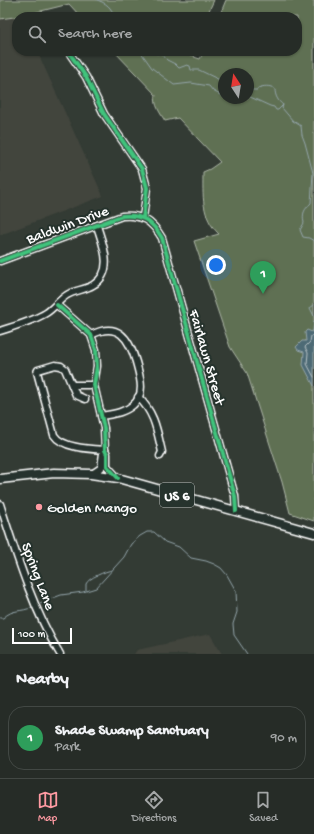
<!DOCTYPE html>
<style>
body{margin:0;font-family:"Gochi Hand",sans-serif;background:#2e342f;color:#f1f3f6}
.compass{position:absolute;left:218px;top:68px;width:36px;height:36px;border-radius:50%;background:#262c27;box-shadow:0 1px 3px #0004;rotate:348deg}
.scale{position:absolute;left:12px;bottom:10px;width:60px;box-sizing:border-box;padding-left:4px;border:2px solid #fff;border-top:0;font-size:11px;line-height:14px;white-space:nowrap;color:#fff;-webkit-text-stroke:3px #26332d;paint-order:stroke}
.you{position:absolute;left:216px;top:265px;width:14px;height:14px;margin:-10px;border:3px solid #fff;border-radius:50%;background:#1a73e8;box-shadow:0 0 0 6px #1a73e833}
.badge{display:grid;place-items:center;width:26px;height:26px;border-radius:50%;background:#ff9aa2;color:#fff;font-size:13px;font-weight:700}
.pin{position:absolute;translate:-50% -33px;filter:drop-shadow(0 1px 2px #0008)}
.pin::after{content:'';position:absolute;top:21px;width:14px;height:12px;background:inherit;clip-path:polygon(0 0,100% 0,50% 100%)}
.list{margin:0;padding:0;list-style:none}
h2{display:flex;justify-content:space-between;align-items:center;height:52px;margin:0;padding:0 16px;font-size:17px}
h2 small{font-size:13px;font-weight:400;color:#a4a7a7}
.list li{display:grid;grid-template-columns:26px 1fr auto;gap:12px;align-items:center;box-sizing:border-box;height:64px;margin:0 8px 8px;padding:0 8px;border:1px solid #424844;border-radius:16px}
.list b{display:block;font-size:15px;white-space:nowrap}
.list p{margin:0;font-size:13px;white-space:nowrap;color:#a4a7a7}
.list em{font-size:13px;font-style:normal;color:#a4a7a7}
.icon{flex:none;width:22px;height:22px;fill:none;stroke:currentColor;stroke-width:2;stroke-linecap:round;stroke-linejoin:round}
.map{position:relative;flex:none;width:314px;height:654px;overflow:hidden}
.search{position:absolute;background:#262c27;box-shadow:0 1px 3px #0004;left:12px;right:12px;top:12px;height:44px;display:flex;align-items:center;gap:10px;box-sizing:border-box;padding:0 14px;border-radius:16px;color:#a4a7a7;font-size:15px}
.sheet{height:124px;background:#262c27}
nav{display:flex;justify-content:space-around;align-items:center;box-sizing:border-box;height:56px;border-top:1px solid #424844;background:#262c27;font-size:11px;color:#a4a7a7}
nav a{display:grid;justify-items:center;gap:2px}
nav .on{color:#ff9aa2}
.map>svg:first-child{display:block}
.built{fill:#42453d}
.green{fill:#5e6f52;stroke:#aeb7a8;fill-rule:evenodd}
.water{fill:#4e6a74;stroke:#95a6ac}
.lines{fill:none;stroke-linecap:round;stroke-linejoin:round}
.shore{stroke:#b8c3c7;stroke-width:1}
.stream{stroke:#95a6ac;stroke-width:1}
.minor-casing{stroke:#fff;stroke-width:9}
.highway-casing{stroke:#fff;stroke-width:11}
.minor{stroke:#26332d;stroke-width:6}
.highway{stroke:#26332d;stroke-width:8}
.cycleway-casing{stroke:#26332d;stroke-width:6}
.cycleway{stroke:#40c37c;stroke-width:4}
.poi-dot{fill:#ff9aa2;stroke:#26332d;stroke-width:1.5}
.labels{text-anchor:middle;stroke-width:4;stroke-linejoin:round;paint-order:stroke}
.shield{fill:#26332d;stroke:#bec2c0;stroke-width:1}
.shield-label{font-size:14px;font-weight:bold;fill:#fff}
.street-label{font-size:15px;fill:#fff;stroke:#26332d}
.poi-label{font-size:15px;fill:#fff;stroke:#26332d;text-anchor:start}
</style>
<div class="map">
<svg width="314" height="654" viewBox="0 0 314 654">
<rect width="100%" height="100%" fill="#333b34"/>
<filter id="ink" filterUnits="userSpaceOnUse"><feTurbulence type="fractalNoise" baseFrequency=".025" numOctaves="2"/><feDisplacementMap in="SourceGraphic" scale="8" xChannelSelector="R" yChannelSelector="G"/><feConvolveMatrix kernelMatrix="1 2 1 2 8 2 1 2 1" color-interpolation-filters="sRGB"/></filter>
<g filter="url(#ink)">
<g class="built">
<polygon points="21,16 22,17 17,17 17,51 37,51 103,196 0,235 0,19"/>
<polygon points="210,634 222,654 134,654 137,650"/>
</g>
<g class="green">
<polygon points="0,0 214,0 206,17 81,17 69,4 21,16 0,19"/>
<path d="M226 0H314V521L290 513 282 482 247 373 230 347 194 241 219 234C201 217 203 196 203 172L210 169 220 162 178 118 165 121C161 114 153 104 156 95L114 51H191L189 55 191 56 193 54 195 55 194 57 200 59 204 51H297V17H219ZM224 74H248V98H224Z"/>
</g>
<polygon class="water" points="314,321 314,386 303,365 304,352 298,350 296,347 302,341 306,341 305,332 307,330 312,332 313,330"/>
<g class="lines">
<polyline class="shore" points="314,335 311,336 310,342 305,347 308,353 307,364 314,377"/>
<g class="stream">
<path d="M97 0C106 3 112 7 114 17"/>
<polyline points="140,51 152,68 174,85 191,83 209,86 213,91 224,97"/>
<polyline points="151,51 157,54 161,53 167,60 175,64 179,68 187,65 190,66 191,70 199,70 224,82"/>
<path d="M248 90H257L258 88C263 86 270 85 275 89 275 96 278 101 283 105L282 108 293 121 301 126 302 135 305 143 313 173 311 203C304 210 302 213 304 223L300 230 303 237 309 238 314 241"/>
<polyline points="248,96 270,106 274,107 276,110 278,110 283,105"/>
<polyline points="314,305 310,308 314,316"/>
<path d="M86 590C86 588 86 586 86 584 88 578 106 571 112 570"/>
<polyline points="40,603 61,595 83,592 96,588 124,557 131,544 140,536 147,532 154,532 165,542 179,547 191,558 206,561 214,564 221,568 227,575 236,591 237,612 233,624 234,635 247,654"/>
<path d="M0 618H3C14 608 20 613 33 607"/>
</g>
<defs>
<g id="minor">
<polyline points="68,51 86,77 104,114 142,169 147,188 143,218"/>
<path d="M0 261 122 216C142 214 152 221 162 238L235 496 236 511"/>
<polyline points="57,305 91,335 96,350 97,366 94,385 104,428 105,450 107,454 107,466 118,478"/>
<path d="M0 331C15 326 33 321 46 313 54 308 59 300 67 295 75 290 85 290 93 285 115 272 103 245 97 226"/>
<path d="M91 335C118 321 129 338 136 362 140 377 146 394 133 405 124 413 112 414 101 416"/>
<polyline points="72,385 94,385"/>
<path d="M138 397C155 413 157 431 162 452L160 456"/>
<path d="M85 399 76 395 65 369 61 366 55 365 38 370 37 372 54 435C62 448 90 449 105 450"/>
<polyline points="92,474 101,468 103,453"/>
<path d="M0 504C16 554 33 610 60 654"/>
</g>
<polyline id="highway" points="0,479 54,473 91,474 118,478 314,533"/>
</defs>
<use href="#minor" class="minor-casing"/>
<use href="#highway" class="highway-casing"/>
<use href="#minor" class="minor"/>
<use href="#highway" class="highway"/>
<defs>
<g id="cycleway">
<polyline points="68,51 86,77 104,114 142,169 147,188 143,218"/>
<path d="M0 261 122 216C142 214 152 221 162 238L235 496 236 511"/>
<polyline points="57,305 91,335 96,350 97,366 94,385 104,428 105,450 107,454 107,466 118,478"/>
</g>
</defs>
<use href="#cycleway" class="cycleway-casing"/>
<use href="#cycleway" class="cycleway"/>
</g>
</g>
<circle class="poi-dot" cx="39" cy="507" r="4"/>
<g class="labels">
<rect class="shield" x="160" y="483" width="34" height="24" rx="3"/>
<g class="shield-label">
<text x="177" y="500">US 6</text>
</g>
<g class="street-label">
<text transform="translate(67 224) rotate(-20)" y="5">Baldwin Drive</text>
<text transform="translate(208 357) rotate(74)" y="5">Fairlawn Street</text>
<text transform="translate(39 576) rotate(69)" y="5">Spring Lane</text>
</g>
<g class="poi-label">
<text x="47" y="512">Golden Mango</text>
</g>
</g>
</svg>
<svg class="compass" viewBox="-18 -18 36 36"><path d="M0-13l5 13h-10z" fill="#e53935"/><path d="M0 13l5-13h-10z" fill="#a4a7a7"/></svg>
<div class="scale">100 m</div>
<div class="you"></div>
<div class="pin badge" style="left:263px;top:294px;background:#2e9e5b">1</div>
<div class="search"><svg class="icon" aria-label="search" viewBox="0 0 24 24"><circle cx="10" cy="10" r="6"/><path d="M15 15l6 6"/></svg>Search here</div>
</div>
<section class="sheet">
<h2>Nearby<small></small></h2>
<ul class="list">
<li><span class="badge" style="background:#2e9e5b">1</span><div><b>Shade Swamp Sanctuary</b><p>Park</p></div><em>90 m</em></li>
</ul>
</section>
<nav>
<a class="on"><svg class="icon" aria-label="map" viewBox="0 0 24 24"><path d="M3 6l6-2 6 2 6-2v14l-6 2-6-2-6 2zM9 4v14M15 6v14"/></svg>Map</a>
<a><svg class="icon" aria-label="directions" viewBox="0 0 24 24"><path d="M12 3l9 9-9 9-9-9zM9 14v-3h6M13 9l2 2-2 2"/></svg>Directions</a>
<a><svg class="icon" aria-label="saved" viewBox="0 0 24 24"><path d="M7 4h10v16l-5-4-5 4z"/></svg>Saved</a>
</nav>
